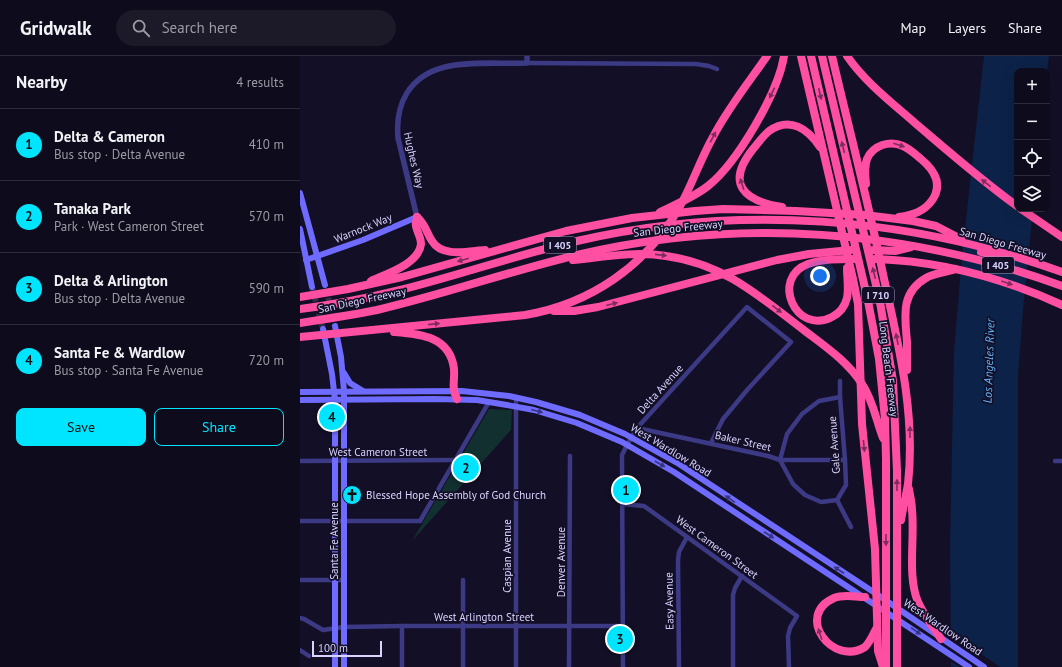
<!DOCTYPE html>
<meta charset="utf-8">
<style>
body{margin:0;font-family:"PT Sans",sans-serif;background:#1c1929;color:#f1f3f6}
.controls{position:absolute;right:12px;top:12px;display:grid;overflow:hidden;border-radius:8px;box-shadow:0 4px 16px #0002}
.controls button{width:36px;height:36px;display:grid;place-items:center;padding:0;border:0;border-bottom:1px solid #2e2b3b;background:#0e0b1c;color:#f1f3f6;font:20px sans-serif}
.scale{position:absolute;left:12px;bottom:10px;width:70px;box-sizing:border-box;padding-left:4px;border:2px solid #d9d4ff;border-top:0;font-size:11px;line-height:14px;white-space:nowrap;color:#d9d4ff;-webkit-text-stroke:3px #130f26;paint-order:stroke}
.you{position:absolute;left:520px;top:220px;width:14px;height:14px;margin:-10px;border:3px solid #fff;border-radius:50%;background:#1a73e8;box-shadow:0 0 0 6px #1a73e833}
.badge{display:grid;place-items:center;width:26px;height:26px;border-radius:50%;background:#00e5ff;color:#111;font-size:13px;font-weight:700}
.pin{position:absolute;translate:-50% -50%;border:2px solid #fff;box-shadow:0 1px 4px #0006}
.list{margin:0;padding:0;list-style:none}
h2{display:flex;justify-content:space-between;align-items:center;height:52px;margin:0;padding:0 16px;font-size:17px}
h2 small{font-size:13px;font-weight:400;color:#9b9ba3}
.list li{display:grid;grid-template-columns:26px 1fr auto;gap:12px;align-items:center;box-sizing:border-box;height:72px;padding:0 16px;border-top:1px solid #2e2b3b}
.list b{display:block;font-size:15px;white-space:nowrap}
.list p{margin:0;font-size:13px;white-space:nowrap;color:#9b9ba3}
.list em{font-size:13px;font-style:normal;color:#9b9ba3}
.actions{display:flex;gap:8px;padding:12px 16px}
.actions a{flex:1;padding:9px 0;border:1px solid #00e5ff;border-radius:8px;text-align:center;font-size:14px;color:#00e5ff}
.actions .main{background:#00e5ff;color:#111}
.icon{flex:none;width:22px;height:22px;fill:none;stroke:currentColor;stroke-width:2;stroke-linecap:round;stroke-linejoin:round}
.map{position:relative;flex:none;width:762px;height:611px;overflow:hidden}
header{display:flex;align-items:center;gap:24px;box-sizing:border-box;height:56px;padding:0 20px;background:#0e0b1c;border-bottom:1px solid #2e2b3b}
header strong{font-size:19px}
nav{display:flex;gap:22px;margin-inline-start:auto;font-size:14px}
.search{width:280px;height:36px;background:#1c1929;display:flex;align-items:center;gap:10px;box-sizing:border-box;padding:0 14px;border-radius:22px;color:#9b9ba3;font-size:15px}
main{display:flex}
aside{flex:1;background:#0e0b1c}
.map>svg:first-child{display:block}
.green{fill:#12302f}
.water{fill:#0c2248}
.pier{fill:#130f26}
.lines{fill:none;stroke-linecap:round;stroke-linejoin:round}
.secondary-tunnel{stroke:#312d47;stroke-width:6;stroke-dasharray:6 3;stroke-linecap:butt}
.minor{stroke:#3d3a85;stroke-width:4.5}
.tertiary{stroke:#3d3a85;stroke-width:5.5}
.secondary{stroke:#6f6bff;stroke-width:6}
.motorway{stroke:#ff4fa3;stroke-width:8}
.oneway{fill:#7d2c5e}
.oneway2{fill:#38347d}
.labels{text-anchor:middle;stroke-width:3.5;stroke-linejoin:round;paint-order:stroke}
.shield{fill:#130f26;stroke:#9e99be;stroke-width:1}
.shield-label{font-size:10px;font-weight:bold;fill:#d9d4ff}
.street-label{font-size:11px;fill:#d9d4ff;stroke:#130f26}
.poi-label{font-size:11px;fill:#d9d4ff;stroke:#130f26;text-anchor:start}
.water-label{font-size:12px;font-style:italic;fill:#62b6ff;stroke:#130f26}
</style>
<header>
<strong>Gridwalk</strong>
<div class="search"><svg class="icon" aria-label="search" viewBox="0 0 24 24"><circle cx="10" cy="10" r="6"/><path d="M15 15l6 6"/></svg>Search here</div>
<nav><a>Map</a><a>Layers</a><a>Share</a></nav>
</header>
<main>
<aside>
<h2>Nearby<small>4 results</small></h2>
<ul class="list">
<li><span class="badge">1</span><div><b>Delta &amp; Cameron</b><p>Bus stop · Delta Avenue</p></div><em>410 m</em></li>
<li><span class="badge">2</span><div><b>Tanaka Park</b><p>Park · West Cameron Street</p></div><em>570 m</em></li>
<li><span class="badge">3</span><div><b>Delta &amp; Arlington</b><p>Bus stop · Delta Avenue</p></div><em>590 m</em></li>
<li><span class="badge">4</span><div><b>Santa Fe &amp; Wardlow</b><p>Bus stop · Santa Fe Avenue</p></div><em>720 m</em></li>
</ul>
<div class="actions"><a class="main">Save</a><a>Share</a></div>
</aside>
<div class="map">
<svg width="762" height="611" viewBox="0 0 762 611">
<rect width="100%" height="100%" fill="#130f26"/>
<polygon class="green" points="189,353 212,354 211,374 112,485"/>
<polygon class="water" points="684,0 749,0 747,16 747,15 717,15 717,153 733,153 723,254 718,319 718,611 651,611 650,490 654,295 662,200"/>
<polygon class="pier" points="649,576 700,611 660,611 649,604"/>
<g class="lines">
<g class="secondary-tunnel">
<polyline points="12,231 23,273"/>
<polyline points="26,233 35,270"/>
</g>
<g class="minor">
<polyline points="227,7 396,8 409,10 417,13"/>
<polyline points="337,372 468,400 480,404 545,404"/>
<polyline points="0,405 155,404"/>
<polyline points="755,405 762,405"/>
<polyline points="537,444 521,446 505,439 493,428 480,404 487,378 502,358 519,345 540,341"/>
<polyline points="537,444 546,429 545,404 540,341 540,325"/>
<polyline points="537,444 551,471"/>
<polyline points="322,448 344,450 497,560 490,572 488,580 489,611"/>
<polyline points="0,465 120,465 189,346"/>
<polyline points="0,524 44,524"/>
<polyline points="0,562 4,563 23,574 44,571 102,570 323,570"/>
<polyline points="0,594 9,600"/>
<polyline points="102,611 102,570"/>
<polyline points="163,611 163,524"/>
<polyline points="216,611 216,342"/>
<polyline points="269,611 270,400"/>
<polyline points="323,611 322,399 327,389 337,372 447,251 491,286 448,333 423,363 411,387"/>
<polyline points="379,611 378,504 379,496 387,481"/>
<polyline points="433,611 433,539 435,532 442,520"/>
</g>
<path class="tertiary" d="M117 161 98 82C95 48 109 20 145 11 167 5 203 8 227 7V0"/>
<g class="secondary">
<polyline points="0,137 25,229"/>
<polyline points="0,173 12,231"/>
<polyline points="6,204 63,184 117,161"/>
<polyline points="35,270 41,301 44,335 44,611"/>
<polyline points="23,273 32,318 35,344 35,611"/>
<polyline points="44,317 50,327 63,335"/>
<polyline points="0,336 162,335 209,340 236,346 280,359 325,378 379,408 572,535 684,611"/>
<polyline points="0,344 135,343 177,344 207,349 234,354 277,367 322,386 374,416 669,611"/>
</g>
<g class="motorway">
<polyline points="501,0 553,223 558,248 562,368 575,493 578,595 583,611"/>
<polyline points="511,0 568,245 579,303 585,363 586,403 586,611"/>
<polyline points="522,0 580,246 593,325 597,415 597,611"/>
<path d="M532 0C549 73 568 145 583 218 598 287 616 357 608 428 606 440 603 452 601 464"/>
<path d="M547 0C565 26 591 46 615 67 648 95 681 124 717 150"/>
<path d="M566 128C565 119 564 111 567 103 573 89 590 84 603 90 610 93 615 98 621 103 633 113 643 127 633 143 624 156 613 159 599 161"/>
<path d="M482 151C444 145 425 128 453 93 458 87 463 80 469 75 490 60 508 73 520 91"/>
<polyline points="721,153 762,181"/>
<path d="M360 156C377 148 394 141 408 130 437 107 478 37 484 0"/>
<path d="M117 161C126 169 126 176 132 185 142 202 169 195 185 194"/>
<polyline points="573,194 595,195 611,191"/>
<polyline points="681,196 708,204"/>
<path d="M575 203C640 205 703 222 762 249"/>
<path d="M273 204C303 201 335 195 366 200 425 208 460 241 505 275 526 291 548 306 562 328 573 344 576 364 583 382"/>
<path d="M547 212C547 221 549 233 547 242 545 250 540 257 532 261 496 280 470 222 508 208 522 203 539 203 554 203"/>
<path d="M71 225C86 218 119 208 121 188 121 181 117 176 116 170 115 167 117 163 117 161"/>
<polyline points="0,241 48,233 102,221 266,175 332,162 395,155 423,153 496,155 565,159 613,165 636,170 661,183"/>
<path d="M0 253C32 249 64 243 96 235 157 220 216 199 277 185 437 148 608 160 762 216"/>
<polyline points="254,255 274,255 298,251 477,204 509,198 551,194"/>
<path d="M0 267C26 263 52 259 77 254 145 238 210 215 277 199 438 161 607 173 762 230"/>
<path d="M94 276C120 278 150 280 154 313 155 326 151 330 157 343"/>
<path d="M0 281 225 259C290 248 346 210 379 152 392 129 400 104 413 81 428 52 449 26 467 0"/>
<path d="M607 314C607 305 607 295 607 286 605 261 600 237 626 222 634 217 645 217 655 213"/>
<path d="M609 433C610 440 612 447 612 454 615 482 607 520 618 546 624 559 633 571 641 583"/>
<path d="M565 541C555 541 544 538 534 542 494 560 533 611 565 591 570 586 573 579 576 573"/>
</g>
</g>
<defs><path id="oneway-solid" d="M-6-.8H1V-3.2L6.5 0L1 3.2V.8H-6Z"/></defs>
<g class="oneway">
<use href="#oneway-solid" transform="translate(472 37) rotate(116)"/>
<use href="#oneway-solid" transform="translate(520 38) rotate(77)"/>
<use href="#oneway-solid" transform="translate(413 81) rotate(-62)"/>
<use href="#oneway-solid" transform="translate(599 89) rotate(17)"/>
<use href="#oneway-solid" transform="translate(543 91) rotate(-104)"/>
<use href="#oneway-solid" transform="translate(686 127) rotate(-142)"/>
<use href="#oneway-solid" transform="translate(442 128) rotate(-108)"/>
<use href="#oneway-solid" transform="translate(361 199) rotate(6)"/>
<use href="#oneway-solid" transform="translate(163 204) rotate(164)"/>
<use href="#oneway-solid" transform="translate(574 217) rotate(-103)"/>
<use href="#oneway-solid" transform="translate(707 227) rotate(19)"/>
<use href="#oneway-solid" transform="translate(312 248) rotate(-14)"/>
<use href="#oneway-solid" transform="translate(477 253) rotate(38)"/>
<use href="#oneway-solid" transform="translate(134 268) rotate(-6)"/>
<use href="#oneway-solid" transform="translate(597 283) rotate(-101)"/>
<use href="#oneway-solid" transform="translate(610 376) rotate(-90)"/>
<use href="#oneway-solid" transform="translate(564 390) rotate(84)"/>
<use href="#oneway-solid" transform="translate(597 429) rotate(-90)"/>
<use href="#oneway-solid" transform="translate(586 484) rotate(90)"/>
<use href="#oneway-solid" transform="translate(520 578) rotate(-108)"/>
</g>
<g class="oneway2">
<use href="#oneway-solid" transform="translate(237 355) rotate(15)"/>
<use href="#oneway-solid" transform="translate(360 408) rotate(30)"/>
<use href="#oneway-solid" transform="translate(430 443) rotate(-146)"/>
<use href="#oneway-solid" transform="translate(469 479) rotate(33)"/>
<use href="#oneway-solid" transform="translate(539 514) rotate(-147)"/>
<use href="#oneway-solid" transform="translate(616 575) rotate(34)"/>
</g>
<defs>
<symbol id="church-disc" viewBox="-11 -11 22 22"><circle r="9.5" fill="#00e5ff" stroke="#130f26"/><path d="M-1.2-6h2.4v3.5h3.3v2.4h-3.3V6h-2.4V-.1h-3.3v-2.4h3.3Z" fill="#111"/></symbol>
</defs>
<g fill-rule="evenodd">
<use href="#church-disc" x="41" y="428" width="22" height="22"/>
</g>
<g class="labels">
<g class="shield">
<rect x="244" y="181" width="32" height="16" rx="3"/>
<rect x="682" y="201" width="32" height="16" rx="3"/>
<rect x="562" y="231" width="32" height="16" rx="3"/>
</g>
<g class="shield-label">
<text x="260" y="193">I 405</text>
<text x="698" y="213">I 405</text>
<text x="578" y="243">I 710</text>
</g>
<g class="street-label">
<text transform="translate(114 104) rotate(77)" y="4">Hughes Way</text>
<text transform="translate(63 172) rotate(-22)" y="4">Warnock Way</text>
<text transform="translate(378 172) rotate(-6)" y="4">San Diego Freeway</text>
<text transform="translate(703 187) rotate(16)" y="4">San Diego Freeway</text>
<text transform="translate(62 244) rotate(-12)" y="4">San Diego Freeway</text>
<text transform="translate(589 313) rotate(83)" y="4">Long Beach Freeway</text>
<text transform="translate(360 333) rotate(-48)" y="4">Delta Avenue</text>
<text transform="translate(443 385) rotate(13)" y="4">Baker Street</text>
<text transform="translate(534 389) rotate(-94)" y="4">Gale Avenue</text>
<text transform="translate(371 394) rotate(31)" y="4">West Wardlow Road</text>
<text x="78" y="400">West Cameron Street</text>
<text transform="translate(34 485) rotate(-90)" y="4">Santa Fe Avenue</text>
<text transform="translate(417 491) rotate(36)" y="4">West Cameron Street</text>
<text transform="translate(207 500) rotate(-90)" y="4">Caspian Avenue</text>
<text transform="translate(261 506) rotate(-90)" y="4">Denver Avenue</text>
<text transform="translate(369 545) rotate(-91)" y="4">Easy Avenue</text>
<text x="184" y="565">West Arlington Street</text>
<text transform="translate(643 571) rotate(34)" y="4">West Wardlow Road</text>
</g>
<g class="poi-label">
<text x="66" y="443">Blessed Hope Assembly of God Church</text>
</g>
<g class="water-label">
<text transform="translate(689 305) rotate(-88)" y="4">Los Angeles River</text>
</g>
</g>
</svg>
<div class="controls">
<button>+</button>
<button>−</button>
<button><svg class="icon" aria-label="locate" viewBox="0 0 24 24"><circle cx="12" cy="12" r="6"/><path d="M12 2v4M12 18v4M2 12h4M18 12h4"/></svg></button>
<button><svg class="icon" aria-label="layers" viewBox="0 0 24 24"><path d="M12 4l9 5-9 5-9-5zM3 14l9 5 9-5"/></svg></button>
</div>
<div class="scale">100 m</div>
<div class="you"></div>
<div class="pin badge" style="left:326px;top:434px">1</div>
<div class="pin badge" style="left:166px;top:412px">2</div>
<div class="pin badge" style="left:320px;top:583px">3</div>
<div class="pin badge" style="left:32px;top:361px">4</div>
</div>
</main>
